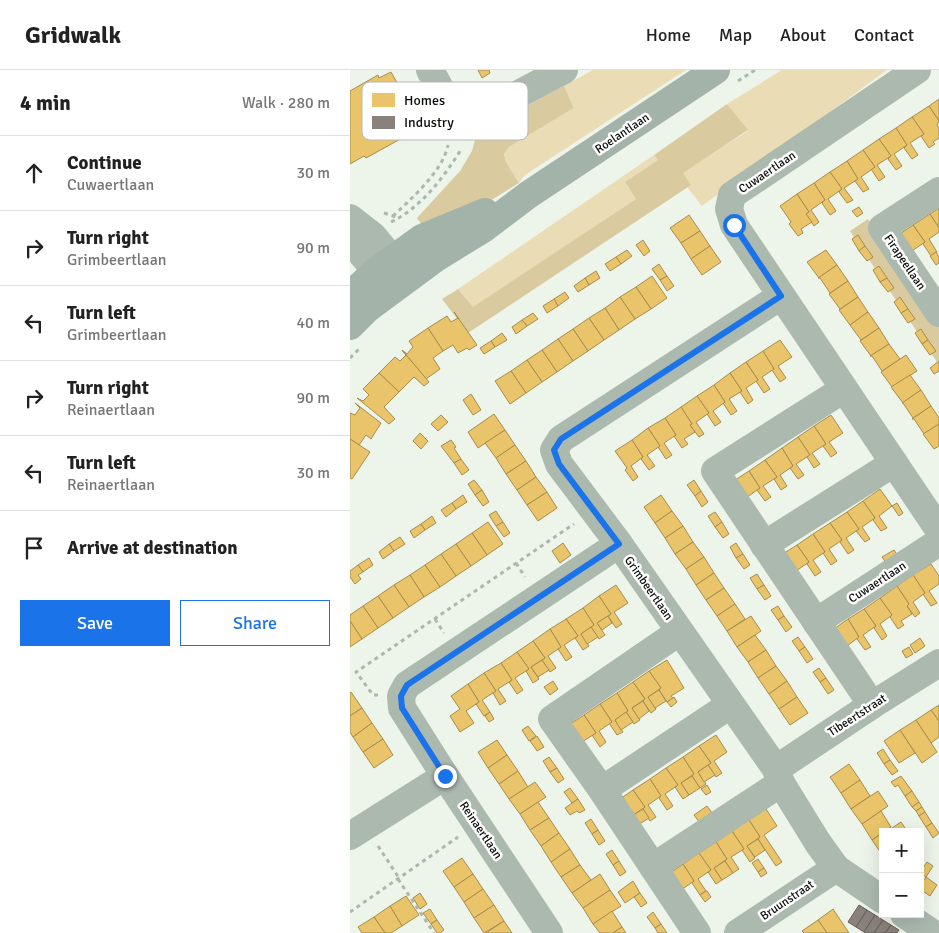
<!DOCTYPE html>
<meta charset="utf-8">
<style>
body{margin:0;font-family:Signika,sans-serif;background:#f2f2f2;color:#222}
.controls{position:absolute;right:15px;bottom:15px;display:grid;overflow:hidden;border-radius:0px;box-shadow:0 5px 20px #0002}
.controls button{width:45px;height:45px;display:grid;place-items:center;padding:0;border:0;border-bottom:1px solid #e0e0e0;background:#fff;color:#222;font:25px sans-serif}
.stop{position:absolute;width:15px;height:15px;margin:-11px;border:4px solid #1a73e8;border-radius:50%;background:#fff}
.stop.end{background:#1a73e8;border-color:#fff;box-shadow:0 1px 5px #0008}
.list{margin:0;padding:0;list-style:none}
h2{display:flex;justify-content:space-between;align-items:center;height:65px;margin:0;padding:0 20px;font-size:21px}
h2 small{font-size:16px;font-weight:400;color:#767676}
.list li{display:grid;grid-template-columns:32px 1fr auto;gap:15px;align-items:center;box-sizing:border-box;height:75px;padding:0 20px;border-top:1px solid #e0e0e0}
.list b{display:block;font-size:19px;white-space:nowrap}
.list p{margin:0;font-size:16px;white-space:nowrap;color:#767676}
.list em{font-size:16px;font-style:normal;color:#767676}
.actions{display:flex;gap:10px;padding:15px 20px}
.actions a{flex:1;padding:11px 0;border:1px solid #1a73e8;border-radius:0px;text-align:center;font-size:18px;color:#1a73e8}
.actions .main{background:#1a73e8;color:#fff}
.icon{flex:none;width:28px;height:28px;fill:none;stroke:currentColor;stroke-width:2;stroke-linecap:round;stroke-linejoin:round}
.map{position:relative;flex:none;width:589px;height:863px;overflow:hidden}
header{display:flex;align-items:center;gap:30px;box-sizing:border-box;height:70px;padding:0 25px;background:#fff;border-bottom:1px solid #e0e0e0}
header strong{font-size:24px}
nav{display:flex;gap:28px;margin-inline-start:auto;font-size:18px}
main{display:flex}
aside{flex:1;background:#fff}
.map>svg:first-child{display:block}
.green{fill:#eaddb6}
.forest{fill:#dacaa0}
.homes{fill:#e9c46a;stroke:#a68d4d}
.industry{fill:#8a817c;stroke:#645e59}
.lines{fill:none;stroke-linecap:round;stroke-linejoin:round}
.path{stroke:#acb7ae;stroke-width:3;stroke-dasharray:4 4;stroke-linecap:butt}
.minor{stroke:#acb9af;stroke-width:28}
.major{stroke:#a4b3a9;stroke-width:28}
.route{stroke:#1a73e8;stroke-width:6}
.labels{text-anchor:middle;stroke-width:5;stroke-linejoin:round;paint-order:stroke}
.street-label{font-size:12px;fill:#0a0e08;stroke:#fff}
.key{fill:#fff;stroke:#b6b7b5;stroke-width:1}
.key-label{font-size:14px;fill:#0a0e08}
</style>
<header>
<strong>Gridwalk</strong>
<nav><a>Home</a><a>Map</a><a>About</a><a>Contact</a></nav>
</header>
<main>
<aside>
<h2>4 min<small>Walk · 280 m</small></h2>
<ul class="list">
<li><svg class="icon" aria-label="ahead" viewBox="0 0 24 24"><path d="M12 20V5M6 11l6-6 6 6"/></svg><div><b>Continue</b><p>Cuwaertlaan</p></div><em>30 m</em></li>
<li><svg class="icon" aria-label="right" viewBox="0 0 24 24"><path d="M7 20v-9h11M14 6l5 5-5 5"/></svg><div><b>Turn right</b><p>Grimbeertlaan</p></div><em>90 m</em></li>
<li><svg class="icon" aria-label="left" viewBox="0 0 24 24"><path d="M17 20v-9H6M10 6l-5 5 5 5"/></svg><div><b>Turn left</b><p>Grimbeertlaan</p></div><em>40 m</em></li>
<li><svg class="icon" aria-label="right" viewBox="0 0 24 24"><path d="M7 20v-9h11M14 6l5 5-5 5"/></svg><div><b>Turn right</b><p>Reinaertlaan</p></div><em>90 m</em></li>
<li><svg class="icon" aria-label="left" viewBox="0 0 24 24"><path d="M17 20v-9H6M10 6l-5 5 5 5"/></svg><div><b>Turn left</b><p>Reinaertlaan</p></div><em>30 m</em></li>
<li><svg class="icon" aria-label="arrive" viewBox="0 0 24 24"><path d="M6 21V4h12l-3 4 3 4H6"/></svg><div><b>Arrive at destination</b></div></li>
</ul>
<div class="actions"><a class="main">Save</a><a>Share</a></div>
</aside>
<div class="map">
<svg width="589" height="863" viewBox="0 0 589 863">
<rect width="100%" height="100%" fill="#edf4ea"/>
<g class="green">
<polygon points="243,0 336,0 175,105 169,113 156,92 154,84 159,77 224,38 214,16"/>
<polygon points="432,0 537,0 352,136 337,117 340,115 332,103 398,61 377,34"/>
<polygon points="304,85 308,90 275,112 286,129 123,238 108,219"/>
</g>
<g class="forest">
<polygon points="214,16 224,38 159,77 154,84 156,92 169,113 108,151 72,155 67,148 110,101 122,81 127,62"/>
<polygon points="377,34 398,60 333,103 341,115 118,263 92,229 108,219 123,237 286,129 275,112 308,90 304,85"/>
<polygon points="518,149 589,255 589,295 500,161"/>
</g>
<g class="homes">
<polygon points="128,0 139,0 140,3 132,8"/>
<polygon points="41,2 50,18 47,20 49,22 55,23 61,36 60,40 51,45 55,51 57,52 55,58 50,61 54,67 16,88 14,86 0,94 0,21 28,5 29,8"/>
<polygon points="589,29 589,51 579,36"/>
<polygon points="579,36 589,51 587,55 589,58 589,68 583,72 585,74 579,78 571,66 574,64 562,47"/>
<polygon points="562,47 574,64 560,73 568,85 562,89 554,78 557,75 546,58"/>
<polygon points="546,58 557,75 544,84 552,96 546,100 538,89 541,86 529,69"/>
<polygon points="529,69 541,86 527,95 535,107 529,111 521,99 525,97 513,80"/>
<polygon points="513,80 525,97 511,107 519,119 513,122 505,111 508,109 497,91"/>
<polygon points="497,91 508,109 494,118 503,130 497,133 489,122 492,119 480,102"/>
<polygon points="480,102 492,119 478,129 486,141 480,145 472,133 475,130 464,113"/>
<polygon points="464,113 475,130 461,140 469,152 464,156 456,144 459,142 447,124"/>
<polygon points="447,124 459,142 456,144 462,152 451,159 453,163 448,166 439,154 441,152 430,136"/>
<polygon points="509,137 513,143 507,147 502,141"/>
<polygon points="589,138 589,158 580,144"/>
<polygon points="580,144 589,158 589,162 579,169 587,182 581,186 573,174 575,172 563,155"/>
<polygon points="339,145 350,161 331,173 320,158"/>
<polygon points="563,155 575,172 562,181 547,166"/>
<polygon points="350,161 360,176 341,189 331,173"/>
<polygon points="508,165 515,176 509,181 502,169"/>
<polygon points="293,170 300,181 294,186 286,175"/>
<polygon points="360,176 371,192 352,205 341,189"/>
<polygon points="515,176 523,187 517,191 509,181"/>
<polygon points="277,180 282,186 271,194 266,187"/>
<polygon points="476,180 487,195 469,208 457,192"/>
<polygon points="586,182 589,187 589,193 586,195 580,186"/>
<polygon points="266,187 271,194 260,201 255,194"/>
<polygon points="309,194 317,206 310,210 302,199"/>
<polygon points="487,195 498,211 480,223 470,208 468,208"/>
<polygon points="529,196 537,208 530,212 523,200"/>
<polygon points="246,201 250,208 239,215 235,208"/>
<polygon points="302,206 317,228 301,239 286,217"/>
<polygon points="317,206 324,216 317,221 310,210"/>
<polygon points="235,208 239,215 228,222 224,216"/>
<polygon points="537,208 544,218 538,222 530,212"/>
<polygon points="498,211 508,227 490,239 479,224"/>
<polygon points="286,217 301,239 285,249 270,227"/>
<polygon points="215,222 219,228 208,236 204,229"/>
<polygon points="270,227 285,249 269,260 255,238"/>
<polygon points="508,227 518,242 500,255 489,240"/>
<polygon points="550,227 558,239 551,243 544,232"/>
<polygon points="204,229 208,236 197,243 193,236"/>
<polygon points="255,238 269,260 254,270 239,248"/>
<polygon points="558,239 565,249 558,253 551,243"/>
<polygon points="104,242 127,275 119,280 117,278 108,283 103,275 93,281 78,258 97,246 101,252 108,248"/>
<polygon points="518,242 529,258 511,270 500,255"/>
<polygon points="183,243 188,249 177,256 172,250"/>
<polygon points="239,248 254,270 238,281 223,259"/>
<polygon points="172,250 177,256 166,264 162,257"/>
<polygon points="78,258 93,281 83,288 90,299 76,309 52,280 57,284 63,277 59,271"/>
<polygon points="529,258 539,274 521,286 510,271"/>
<polygon points="223,259 238,281 223,291 208,269"/>
<polygon points="571,259 578,270 572,274 565,263"/>
<polygon points="152,263 157,270 145,277 141,271"/>
<polygon points="208,269 223,291 207,302 192,280"/>
<polygon points="430,270 442,287 428,296 436,308 430,312 422,300 424,299 413,281"/>
<polygon points="578,270 586,281 580,285 572,274"/>
<polygon points="141,271 145,277 134,284 130,278"/>
<polygon points="539,274 550,289 532,301 522,286 520,286"/>
<polygon points="52,280 79,312 74,316 64,307 49,322 29,303 45,287 50,291 56,285"/>
<polygon points="192,280 207,302 192,312 177,290"/>
<polygon points="413,281 424,299 412,307 420,319 414,323 406,311 408,310 396,292"/>
<polygon points="556,285 567,301 542,317 531,302"/>
<polygon points="177,290 192,312 176,323 161,301"/>
<polygon points="589,291 589,301 584,304 580,298"/>
<polygon points="396,292 408,310 396,318 403,330 398,334 390,322 392,321 380,303"/>
<polygon points="161,301 176,323 160,334 145,311"/>
<polygon points="29,303 49,322 34,337 45,349 39,354 7,328 13,331 19,325 13,319"/>
<polygon points="380,303 392,321 379,329 387,341 381,345 373,333 375,332 364,315"/>
<polygon points="560,305 571,320 553,333 541,317"/>
<polygon points="364,315 375,332 363,341 371,352 365,356 357,344 359,343 347,326"/>
<polygon points="571,320 581,336 563,348 553,333 552,333"/>
<polygon points="121,324 131,340 123,345 113,330"/>
<polygon points="347,326 359,343 346,352 354,364 349,367 340,355 342,354 331,337"/>
<polygon points="5,333 31,353 21,369 16,365 9,375 0,369 0,343 5,345 10,338"/>
<polygon points="581,336 589,348 589,354 574,364 564,349 562,349"/>
<polygon points="331,337 342,354 340,355 345,362 334,369 338,374 332,378 324,366 326,365 315,348"/>
<polygon points="144,344 155,360 128,378 118,362"/>
<polygon points="91,345 98,352 88,361 81,354"/>
<polygon points="481,345 493,363 479,372 487,383 481,387 473,376 476,374 464,356"/>
<polygon points="315,348 326,365 314,373 322,385 316,389 308,377 310,376 298,358"/>
<polygon points="589,354 589,376 584,379 573,364"/>
<polygon points="464,356 476,374 462,383 470,394 464,398 457,387 460,385 448,367"/>
<polygon points="298,358 310,376 297,385 305,396 299,400 291,389 293,387 282,370"/>
<polygon points="155,360 165,375 146,388 135,373"/>
<polygon points="70,363 78,371 71,379 63,371"/>
<polygon points="448,367 460,385 446,394 454,405 448,409 440,398 443,396 432,378"/>
<polygon points="0,369 20,382 2,409 0,408"/>
<polygon points="101,370 106,377 104,378 111,389 104,393 91,376"/>
<polygon points="282,370 293,387 281,396 288,407 283,411 275,400 277,398 265,381"/>
<polygon points="165,375 176,391 156,404 146,388"/>
<polygon points="432,378 443,396 430,405 437,416 431,420 424,409 427,407 415,390"/>
<polygon points="111,389 119,400 112,405 104,393"/>
<polygon points="415,390 427,407 413,416 421,427 415,431 407,420 410,418 399,401"/>
<polygon points="176,391 186,407 167,420 156,404"/>
<polygon points="399,401 410,418 397,427 382,412"/>
<polygon points="186,407 197,422 177,435 167,420"/>
<polygon points="124,410 132,420 125,425 118,414"/>
<polygon points="344,410 351,421 345,426 337,415"/>
<polygon points="530,419 542,436 529,446 537,458 531,461 523,450 525,448 513,431"/>
<polygon points="132,420 139,432 133,436 125,425"/>
<polygon points="351,421 358,432 352,437 345,426"/>
<polygon points="197,422 207,438 188,451 177,435"/>
<polygon points="113,425 117,432 106,439 102,433"/>
<polygon points="311,425 322,441 305,453 294,437"/>
<polygon points="513,431 525,448 512,457 520,469 515,472 506,461 509,459 497,442"/>
<polygon points="102,433 106,439 96,447 91,440"/>
<polygon points="547,433 553,443 549,446 542,436"/>
<polygon points="146,441 153,452 146,456 139,445"/>
<polygon points="322,441 333,456 315,468 305,453"/>
<polygon points="365,442 372,452 365,457 358,446"/>
<polygon points="497,442 509,459 496,468 504,480 498,484 490,472 492,470 480,453"/>
<polygon points="82,446 86,453 75,460 71,454"/>
<polygon points="138,452 153,474 137,485 122,463"/>
<polygon points="153,452 160,463 154,467 146,456"/>
<polygon points="372,452 379,464 373,468 365,457"/>
<polygon points="480,453 492,470 479,479 487,491 481,495 473,483 475,482 463,464"/>
<polygon points="71,454 75,460 64,468 60,461"/>
<polygon points="333,456 343,472 325,484 315,468"/>
<polygon points="122,463 137,485 121,496 106,474"/>
<polygon points="463,464 475,482 463,490 471,502 465,506 457,494 459,492 447,475"/>
<polygon points="50,467 55,474 44,481 39,474"/>
<polygon points="343,472 354,487 336,499 325,484"/>
<polygon points="213,473 221,485 210,493 202,481"/>
<polygon points="386,473 393,484 386,488 380,477"/>
<polygon points="39,474 44,481 33,489 29,482"/>
<polygon points="106,474 121,496 106,506 91,484"/>
<polygon points="447,475 459,492 446,501 431,485"/>
<polygon points="544,480 548,486 537,494 532,487"/>
<polygon points="91,484 106,506 90,517 75,495"/>
<polygon points="393,484 400,495 394,499 386,488"/>
<polygon points="354,487 364,503 346,515 336,499"/>
<polygon points="19,488 23,495 13,502 8,495"/>
<polygon points="581,494 589,506 589,514 579,521 587,533 581,536 573,524 575,523 563,505"/>
<polygon points="8,495 13,502 8,505 11,509 5,514 0,507 0,501"/>
<polygon points="75,495 90,517 74,527 60,505"/>
<polygon points="364,503 374,518 356,530 346,515"/>
<polygon points="407,504 414,515 407,519 400,508"/>
<polygon points="60,505 74,527 59,537 44,515"/>
<polygon points="563,505 575,523 563,532 570,543 565,547 557,536 559,534 547,516"/>
<polygon points="44,515 59,537 43,548 28,526"/>
<polygon points="266,515 278,533 264,542 272,554 266,558 258,546 261,544 249,526"/>
<polygon points="414,515 421,526 415,530 407,519"/>
<polygon points="547,516 559,534 557,536 562,544 551,551 554,555 548,559 540,547 542,545 530,528"/>
<polygon points="374,518 385,534 367,546 356,530"/>
<polygon points="28,526 43,548 28,558 13,536"/>
<polygon points="249,526 261,544 247,553 255,565 249,569 241,557 244,555 233,538"/>
<polygon points="530,528 542,545 530,554 537,566 532,570 524,558 526,556 514,539"/>
<polygon points="385,534 395,549 377,561 367,546"/>
<polygon points="13,536 28,558 12,569 0,551 0,545"/>
<polygon points="428,536 434,546 428,550 421,540"/>
<polygon points="233,538 244,555 231,564 239,576 233,580 225,568 228,566 216,549"/>
<polygon points="514,539 526,556 513,565 521,577 515,580 507,569 509,567 498,549"/>
<polygon points="258,546 262,553 252,560 247,553"/>
<polygon points="401,546 411,561 387,577 377,561"/>
<polygon points="434,546 442,557 436,562 428,550"/>
<polygon points="216,549 228,566 214,575 222,587 216,591 208,579 211,577 200,559"/>
<polygon points="498,549 509,567 497,576 481,561"/>
<polygon points="0,551 12,569 0,577"/>
<polygon points="241,557 248,567 237,574 231,564"/>
<polygon points="200,559 211,577 198,586 206,598 200,602 192,590 195,588 183,571"/>
<polygon points="405,565 416,580 398,592 387,577"/>
<polygon points="448,567 455,577 449,581 442,571"/>
<polygon points="570,568 575,576 565,583 560,575"/>
<polygon points="183,571 195,588 181,597 189,609 183,613 176,601 179,599 167,582"/>
<polygon points="455,577 463,589 457,593 449,581"/>
<polygon points="559,577 563,584 556,588 552,581"/>
<polygon points="416,580 426,596 408,608 398,592"/>
<polygon points="167,582 179,599 165,608 173,620 167,624 159,612 162,610 151,593"/>
<polygon points="192,590 199,600 188,607 181,597"/>
<polygon points="317,590 334,618 321,626 323,628 317,632 309,620 311,618 299,601"/>
<polygon points="151,593 162,610 148,619 156,631 150,635 143,623 146,621 134,603"/>
<polygon points="426,596 437,611 419,624 408,608"/>
<polygon points="469,598 476,608 470,612 463,602"/>
<polygon points="299,601 311,618 298,627 306,639 301,643 293,631 295,629 283,612"/>
<polygon points="134,603 146,621 132,630 140,642 134,646 126,634 129,632 118,614"/>
<polygon points="476,608 484,620 478,624 470,612"/>
<polygon points="203,611 208,619 200,625 194,617"/>
<polygon points="437,611 447,627 429,639 419,624"/>
<polygon points="283,612 295,629 282,638 290,650 284,654 276,642 278,641 267,623"/>
<polygon points="118,614 129,632 116,641 124,653 110,662 100,646 110,639 101,626"/>
<polygon points="309,620 316,631 305,638 298,627"/>
<polygon points="1,622 12,638 0,646 0,623"/>
<polygon points="267,623 278,641 265,650 273,662 267,665 259,653 262,652 250,634"/>
<polygon points="324,627 327,632 321,637 317,632"/>
<polygon points="447,627 458,643 440,655 429,639"/>
<polygon points="293,631 299,641 289,649 282,638"/>
<polygon points="250,634 262,652 249,661 256,672 250,677 242,665 246,663 234,645"/>
<polygon points="589,635 589,651 581,640"/>
<polygon points="12,638 22,653 3,667 0,662 0,646"/>
<polygon points="581,640 589,651 589,667 581,673 566,650"/>
<polygon points="140,642 144,649 139,652 135,646"/>
<polygon points="276,642 283,652 271,660 265,650"/>
<polygon points="234,645 246,663 232,672 217,656"/>
<polygon points="566,650 587,682 572,693 550,660"/>
<polygon points="22,653 33,669 13,682 3,667"/>
<polygon points="178,656 186,666 179,671 172,660"/>
<polygon points="550,660 565,683 549,693 534,671"/>
<polygon points="366,665 377,682 364,691 372,703 366,707 358,695 361,693 349,676"/>
<polygon points="187,666 194,677 187,681 180,671"/>
<polygon points="33,669 43,685 24,698 13,682"/>
<polygon points="147,670 157,685 138,698 128,682"/>
<polygon points="349,676 361,693 348,702 356,714 350,718 342,706 344,704 333,687"/>
<polygon points="533,679 540,690 534,694 527,683"/>
<polygon points="157,685 168,701 149,714 138,698"/>
<polygon points="199,687 207,698 200,702 193,691"/>
<polygon points="333,687 344,704 331,713 339,725 333,729 325,717 328,715 316,698"/>
<polygon points="540,690 548,701 542,705 534,694"/>
<polygon points="499,694 510,710 491,723 480,707"/>
<polygon points="358,695 365,705 354,712 348,702"/>
<polygon points="207,698 214,709 208,713 200,702"/>
<polygon points="316,698 328,715 315,724 323,736 317,740 309,728 311,726 300,709"/>
<polygon points="168,701 178,717 159,729 149,714"/>
<polygon points="342,706 350,718 339,725 331,713"/>
<polygon points="551,706 562,721 555,726 548,715 545,717 541,712"/>
<polygon points="300,709 311,726 298,735 306,747 300,751 293,739 295,737 283,720"/>
<polygon points="510,710 520,726 501,739 491,723"/>
<polygon points="185,712 196,727 170,744 159,729"/>
<polygon points="357,715 361,722 356,725 351,719"/>
<polygon points="220,718 228,729 222,733 214,722"/>
<polygon points="283,720 295,737 282,746 267,731"/>
<polygon points="528,721 538,736 512,754 501,739"/>
<polygon points="562,721 569,732 562,737 555,726"/>
<polygon points="228,729 235,740 229,743 227,741 220,745 215,738"/>
<polygon points="188,732 199,748 180,760 170,744"/>
<polygon points="569,732 572,737 566,741 562,737"/>
<polygon points="357,736 363,744 350,753 344,745"/>
<polygon points="572,737 575,742 569,746 566,741"/>
<polygon points="293,739 299,748 288,755 282,746"/>
<polygon points="416,739 427,756 414,765 432,792 426,796 408,769 410,767 399,750"/>
<polygon points="531,741 541,757 522,770 512,754"/>
<polygon points="575,742 582,753 576,757 569,746"/>
<polygon points="199,748 209,763 191,776 180,760"/>
<polygon points="241,749 248,760 242,764 235,753"/>
<polygon points="399,750 410,767 397,776 405,788 400,792 392,780 394,779 382,761"/>
<polygon points="551,752 558,762 534,762 542,758"/>
<polygon points="582,753 589,763 583,768 576,757"/>
<polygon points="248,760 255,771 249,775 242,764"/>
<polygon points="382,761 394,779 381,787 389,799 383,803 375,791 377,789 366,772"/>
<polygon points="209,763 220,779 201,792 191,776"/>
<polygon points="533,763 533,786 522,770"/>
<polygon points="408,769 415,780 405,787 397,776"/>
<polygon points="366,772 377,789 364,798 372,810 366,814 358,802 361,800 349,783"/>
<polygon points="220,779 230,795 211,807 201,792"/>
<polygon points="262,780 269,791 263,795 256,784"/>
<polygon points="349,783 361,800 348,809 356,821 350,825 342,813 344,811 333,794"/>
<polygon points="112,788 123,804 104,817 93,801"/>
<polygon points="408,789 414,798 408,802 402,793"/>
<polygon points="269,791 276,802 270,806 263,795"/>
<polygon points="375,791 383,803 372,810 364,798"/>
<polygon points="577,792 583,796 576,807 570,802"/>
<polygon points="333,794 344,811 331,820 316,806"/>
<polygon points="230,795 241,810 222,823 211,807"/>
<polygon points="414,798 417,803 411,807 408,802"/>
<polygon points="123,804 133,819 114,832 104,817"/>
<polygon points="250,804 260,820 233,838 222,823"/>
<polygon points="576,807 587,815 580,826 570,819 570,816"/>
<polygon points="283,811 290,823 275,833 268,822"/>
<polygon points="133,819 144,835 124,848 114,832"/>
<polygon points="260,820 271,836 243,854 233,838"/>
<polygon points="356,821 357,821 361,827 355,832 350,825"/>
<polygon points="70,823 77,834 70,839 63,828"/>
<polygon points="290,823 297,833 291,837 284,827"/>
<polygon points="56,826 69,845 52,856 40,836"/>
<polygon points="144,835 154,851 134,863 124,848"/>
<polygon points="40,836 52,856 41,863 35,863 24,847"/>
<polygon points="80,839 87,850 81,854 73,843"/>
<polygon points="483,839 499,863 477,863 468,850"/>
<polygon points="262,841 272,857 263,863 250,863 243,854"/>
<polygon points="303,842 311,854 305,858 297,847"/>
<polygon points="24,847 35,863 12,863 8,857"/>
<polygon points="87,850 94,860 90,863 87,863 81,854"/>
<polygon points="468,850 477,863 454,863 452,861"/>
<polygon points="154,851 162,863 136,863"/>
<polygon points="311,854 317,863 308,863 305,858"/>
<polygon points="272,857 276,863 263,863"/>
</g>
<g class="industry">
<polygon points="509,835 517,840 506,857 498,852"/>
<polygon points="517,840 525,845 514,862 506,857"/>
<polygon points="525,845 533,850 524,863 516,863 514,862"/>
<polygon points="533,850 541,855 535,863 524,863"/>
<polygon points="541,855 549,860 547,863 535,863"/>
</g>
<g class="lines">
<g class="path">
<polyline points="388,11 405,0"/>
<polyline points="34,143 49,148"/>
<path d="M43 146C62 128 93 101 98 75"/>
<path d="M41 152C72 137 94 107 112 78"/>
<polyline points="0,288 10,278"/>
<polyline points="166,493 175,507"/>
<polyline points="85,549 94,563"/>
<polyline points="28,625 23,625 6,602 224,454"/>
<polyline points="28,776 49,808"/>
<polyline points="48,809 84,863"/>
<polyline points="0,842 108,767"/>
</g>
<g class="minor">
<polyline points="80,0 110,55 214,0"/>
<polyline points="567,0 382,125 379,139 384,155 589,460"/>
<polyline points="589,121 532,158 589,243"/>
<polyline points="0,148 23,166 42,189 49,213"/>
<polyline points="0,170 26,201 46,212"/>
<polyline points="431,226 211,369 204,380 209,394 269,474 426,699 431,713 468,773 486,798 533,830"/>
<polyline points="494,319 365,401 522,635"/>
<polyline points="414,475 544,393"/>
<polyline points="466,552 589,472"/>
<polyline points="329,562 202,649 252,720 347,863"/>
<polyline points="426,699 522,635 589,593"/>
<polyline points="252,720 380,635"/>
<polyline points="0,766 95,706"/>
<polyline points="303,797 431,713"/>
<polyline points="554,844 582,863"/>
<polyline points="199,863 95,706 52,638 51,626 57,615 269,474"/>
<polyline points="388,863 486,798"/>
</g>
<g class="major">
<polyline points="0,225 26,201 72,168 135,142"/>
<polyline points="0,256 17,239 86,188 133,159 178,125 366,0"/>
</g>
</g>
<g class="lines">
<polyline class="route" points="95,706 52,638 51,626 57,615 269,474 209,394 204,380 211,369 431,226 384,155"/>
</g>
<g class="labels">
<g class="street-label">
<text transform="translate(272 63) rotate(-34)" y="4">Roelantlaan</text>
<text transform="translate(417 102) rotate(-34)" y="4">Cuwaertlaan</text>
<text transform="translate(555 192) rotate(56)" y="4">Firapeellaan</text>
<text transform="translate(527 512) rotate(-33)" y="4">Cuwaertlaan</text>
<text transform="translate(299 518) rotate(55)" y="4">Grimbeertlaan</text>
<text transform="translate(507 645) rotate(-33)" y="4">Tibeertstraat</text>
<text transform="translate(131 760) rotate(56)" y="4">Reinaertlaan</text>
<text transform="translate(437 830) rotate(-34)" y="4">Bruunstraat</text>
</g>
</g>
<rect x="12" y="12" width="166" height="58" rx="8" class="key"/>
<rect x="22" y="23" width="23" height="14" fill="#e9c46a"/>
<rect x="22" y="46" width="23" height="13" fill="#8a817c"/>
<g class="key-label">
<text x="54" y="35">Homes</text>
<text x="54" y="57">Industry</text>
</g>
</svg>
<div class="controls">
<button>+</button>
<button>−</button>
</div>
<div class="stop" style="left:384px;top:155px"></div>
<div class="stop end" style="left:95px;top:706px"></div>
</div>
</main>
